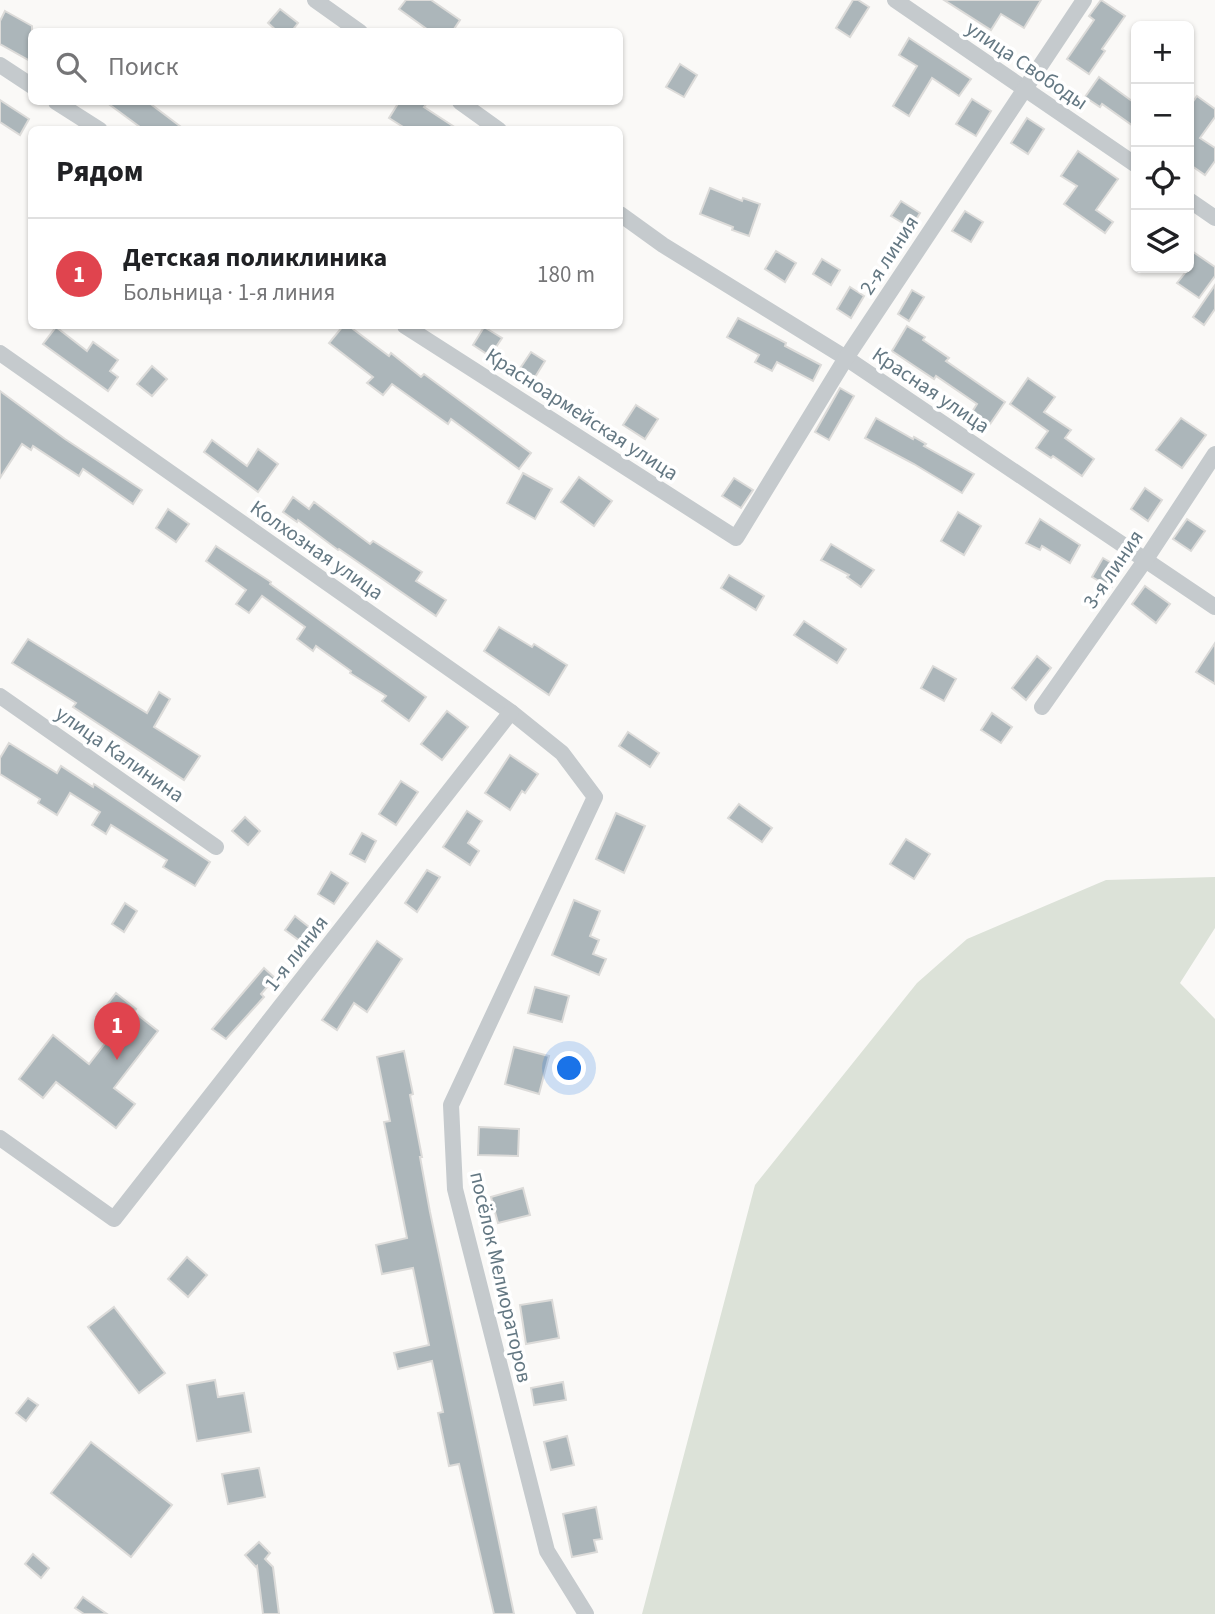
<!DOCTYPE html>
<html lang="ru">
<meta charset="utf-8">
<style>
body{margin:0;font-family:"Source Sans 3",sans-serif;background:#f2f2f2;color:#202124}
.controls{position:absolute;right:21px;top:21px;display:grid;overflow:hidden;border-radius:10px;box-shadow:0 2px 5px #0004}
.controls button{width:63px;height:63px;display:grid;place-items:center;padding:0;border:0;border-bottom:2px solid #e0e0e0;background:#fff;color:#202124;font:35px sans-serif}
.you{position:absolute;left:570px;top:1069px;width:24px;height:24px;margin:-18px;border:5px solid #fff;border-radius:50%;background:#1a73e8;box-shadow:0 0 0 10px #1a73e833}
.badge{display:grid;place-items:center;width:46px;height:46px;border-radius:50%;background:#e94828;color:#fff;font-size:23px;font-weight:700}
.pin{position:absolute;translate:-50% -58px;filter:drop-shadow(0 2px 4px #0008)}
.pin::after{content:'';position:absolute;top:37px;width:24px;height:21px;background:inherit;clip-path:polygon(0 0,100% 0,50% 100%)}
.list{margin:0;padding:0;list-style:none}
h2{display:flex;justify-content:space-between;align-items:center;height:91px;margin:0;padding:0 28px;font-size:30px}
h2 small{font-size:23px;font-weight:400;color:#757577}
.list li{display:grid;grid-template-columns:46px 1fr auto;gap:21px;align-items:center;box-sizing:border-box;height:112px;padding:0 28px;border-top:2px solid #e0e0e0}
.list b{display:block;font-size:26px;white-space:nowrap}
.list p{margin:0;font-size:23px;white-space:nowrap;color:#757577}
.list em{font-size:23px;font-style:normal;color:#757577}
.icon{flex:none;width:38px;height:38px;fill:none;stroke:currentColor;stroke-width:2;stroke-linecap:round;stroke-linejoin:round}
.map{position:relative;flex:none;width:1215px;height:1614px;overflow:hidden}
.search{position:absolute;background:#fff;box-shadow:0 2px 5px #0004;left:28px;top:28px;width:595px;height:77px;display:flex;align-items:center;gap:18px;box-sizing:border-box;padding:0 24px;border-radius:10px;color:#757577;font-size:26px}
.panel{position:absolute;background:#fff;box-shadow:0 2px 5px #0004;left:28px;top:126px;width:595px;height:203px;border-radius:10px}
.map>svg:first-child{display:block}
.green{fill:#dce2d8}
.building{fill:#acb6ba;stroke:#dcdbd9;stroke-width:2}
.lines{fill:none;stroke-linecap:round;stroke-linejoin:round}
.street{stroke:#c5cacd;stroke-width:16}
.labels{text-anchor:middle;stroke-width:7;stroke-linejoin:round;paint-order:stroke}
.street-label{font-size:21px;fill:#647883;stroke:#fff}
</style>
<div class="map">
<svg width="1215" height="1614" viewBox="0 0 1215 1614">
<rect width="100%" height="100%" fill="#faf9f7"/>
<polygon class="green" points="1215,877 1215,928 1180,983 1215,1019 1215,1614 642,1614 755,1185 917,983 967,939 1106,880"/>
<g class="building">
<polygon points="406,0 431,0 460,20 452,32 431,32 399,9"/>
<polygon points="853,0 858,0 869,7 850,37 836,28"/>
<polygon points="944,0 1041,0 1024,28 1001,14 991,30"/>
<polygon points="1101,0 1125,16 1102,49 1105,51 1089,74 1067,59 1094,20 1089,16"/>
<polygon points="280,9 298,23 291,32 278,32 268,23"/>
<polygon points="5,11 32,26 32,62 0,44 0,21"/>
<polygon points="909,38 971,79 959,96 932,78 909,116 893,106 917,66 899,55"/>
<polygon points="680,64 697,75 684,97 666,87"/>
<polygon points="1099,77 1136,104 1136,128 1102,104 1100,107 1085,97"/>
<polygon points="1197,96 1215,109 1215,117 1200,138 1215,148 1215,161 1205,175 1189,164 1189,107"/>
<polygon points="972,99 991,111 976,136 956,124"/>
<polygon points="0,100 29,119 20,135 0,122"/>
<polygon points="106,102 148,102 185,130 144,130"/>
<polygon points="399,102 428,102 424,107 459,130 408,130 389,118"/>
<polygon points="1027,118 1044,129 1028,154 1011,143"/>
<polygon points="1078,151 1118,179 1096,210 1113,222 1105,233 1064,204 1077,186 1061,176"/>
<polygon points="710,188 742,201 743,198 760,204 749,236 732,230 733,227 700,214"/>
<polygon points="901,201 920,213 911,228 891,216"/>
<polygon points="965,211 983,222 971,242 952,231"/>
<polygon points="1189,249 1215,267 1215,276 1199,298 1177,283 1189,268"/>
<polygon points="776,251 796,263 785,282 765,269"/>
<polygon points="822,259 840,270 831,285 813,274"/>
<polygon points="1215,285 1215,309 1204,325 1193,317"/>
<polygon points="850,287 864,296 851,318 837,309"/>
<polygon points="912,290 924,297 909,321 898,314"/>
<polygon points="738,318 786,343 785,346 821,365 813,381 777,362 772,371 755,362 759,355 727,337"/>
<polygon points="343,326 349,326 389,356 391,353 421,377 424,374 531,453 519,469 451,419 448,424 392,384 383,395 367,383 373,377 329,343"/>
<polygon points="907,326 925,337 923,340 949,358 946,361 1005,402 990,424 972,412 977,404 936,376 934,379 892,351"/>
<polygon points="56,327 87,351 93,342 118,360 110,371 118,377 108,391 43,344"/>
<polygon points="484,327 502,338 490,356 473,345"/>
<polygon points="531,352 545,361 532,382 517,373"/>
<polygon points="152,366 167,379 152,396 137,384"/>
<polygon points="1028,378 1055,397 1044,412 1071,430 1065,438 1094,459 1082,476 1053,456 1051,458 1036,448 1048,431 1010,404"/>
<polygon points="840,388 854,396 829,440 815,432"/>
<polygon points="0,391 65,439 142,490 133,504 83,469 79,476 33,446 31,450 22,444 0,478"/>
<polygon points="636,405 658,419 645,439 623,425"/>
<polygon points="876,418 913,439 914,437 926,444 924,446 974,474 962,493 914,464 865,438"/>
<polygon points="1181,418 1206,435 1182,468 1156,450"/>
<polygon points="212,440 247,466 258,449 278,464 258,492 204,452"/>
<polygon points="523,473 552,489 535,519 507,503"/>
<polygon points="579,477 612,501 594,526 561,502"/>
<polygon points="734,478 753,490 741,508 722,496"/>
<polygon points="1145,488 1162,500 1148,521 1131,509"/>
<polygon points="293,497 309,509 314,502 370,544 373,541 422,572 416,581 446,600 436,616 339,549 338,550 298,520 297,522 283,512"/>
<polygon points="168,509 189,524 176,542 156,528"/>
<polygon points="958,512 981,526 964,555 941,541"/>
<polygon points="1040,519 1080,545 1070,563 1042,546 1040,550 1026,543"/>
<polygon points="1187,519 1205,531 1191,551 1173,539"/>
<polygon points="831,544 874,570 861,587 847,577 849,575 821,560"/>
<polygon points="216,546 271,582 270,584 426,697 409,721 382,701 386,696 350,673 351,671 316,646 313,651 297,639 305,627 262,596 249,613 236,604 246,590 206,561"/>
<polygon points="1103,558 1122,569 1111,588 1092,577"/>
<polygon points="729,575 764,596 756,610 721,588"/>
<polygon points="1145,586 1170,604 1156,623 1132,604"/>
<polygon points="804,621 846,649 837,663 794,635"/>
<polygon points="499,627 532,647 534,644 567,665 549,695 484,651"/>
<polygon points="28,639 147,713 159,692 170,699 154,727 200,756 184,780 73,707 76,703 12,663"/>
<polygon points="1215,643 1215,684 1196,672"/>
<polygon points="1037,656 1051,668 1026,700 1012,688"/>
<polygon points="933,666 956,679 944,701 921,688"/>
<polygon points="447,711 468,727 442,760 421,744"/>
<polygon points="992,713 1012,727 1001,743 981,730"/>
<polygon points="628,732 659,753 650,767 619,746"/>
<polygon points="9,743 57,773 61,766 93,787 94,784 210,862 195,886 163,867 167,860 111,825 106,834 92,825 100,812 70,793 57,815 38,803 40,799 0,774 0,758"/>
<polygon points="510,755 538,774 525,793 522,791 510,810 485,793"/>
<polygon points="401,781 418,792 396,825 379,814"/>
<polygon points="739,804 772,828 762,842 728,818"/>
<polygon points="467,811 482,821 468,843 479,851 470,865 443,847"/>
<polygon points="616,813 645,826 624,873 596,859"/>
<polygon points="245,817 260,831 248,845 232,831"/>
<polygon points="362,833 376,841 365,862 350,854"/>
<polygon points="906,839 930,854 914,879 890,864"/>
<polygon points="427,870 440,877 417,912 405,903"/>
<polygon points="331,872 348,883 334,904 318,894"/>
<polygon points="574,900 600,911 590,936 599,940 593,954 606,959 599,975 552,955"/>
<polygon points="125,903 137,911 124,932 112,924"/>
<polygon points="295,916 314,931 304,944 285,930"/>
<polygon points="377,941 402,959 367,1012 354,1003 337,1030 322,1020"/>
<polygon points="264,968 275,978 261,994 264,997 226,1039 212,1029"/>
<polygon points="535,987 569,996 562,1022 528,1013"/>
<polygon points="116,993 136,1009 134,1012 158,1031 114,1088 135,1104 116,1128 56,1082 43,1098 19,1079 53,1035 89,1064 124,1019 106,1006"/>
<polygon points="514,1047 549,1056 539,1094 505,1084"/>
<polygon points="404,1051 413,1094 410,1095 422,1157 420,1157 430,1212 514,1614 494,1614 459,1464 449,1466 438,1413 443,1412 432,1361 398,1369 394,1353 429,1345 413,1268 382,1274 376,1245 407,1238 384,1122 390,1121 377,1057"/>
<polygon points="479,1127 519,1129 518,1156 478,1155"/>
<polygon points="523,1188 530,1215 498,1223 491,1197"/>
<polygon points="187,1257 207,1275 188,1297 168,1279"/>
<polygon points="552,1300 559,1338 526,1344 520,1305"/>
<polygon points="114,1307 165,1373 139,1393 88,1327"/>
<polygon points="215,1380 218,1397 244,1393 251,1432 197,1441 187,1385"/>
<polygon points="563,1382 566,1400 534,1405 531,1388"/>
<polygon points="28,1398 38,1405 26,1421 16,1413"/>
<polygon points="567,1436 574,1465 551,1470 544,1442"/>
<polygon points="91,1442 172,1505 131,1557 51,1493"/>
<polygon points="259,1468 265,1497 228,1504 222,1474"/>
<polygon points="596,1507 602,1539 594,1540 597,1552 572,1557 563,1514"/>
<polygon points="259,1542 270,1553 265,1559 273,1567 279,1614 263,1614 257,1566 256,1567 245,1555"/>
<polygon points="33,1554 49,1568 41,1578 25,1564"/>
<polygon points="83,1597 107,1614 84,1614 75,1608"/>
</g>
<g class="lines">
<g class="street">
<polyline points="315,0 360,32"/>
<polyline points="895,0 1136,165"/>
<polyline points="0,65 32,86"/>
<polyline points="56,102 100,130"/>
<polyline points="460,102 499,130"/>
<polyline points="1189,200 1215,218"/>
<polyline points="620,214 663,245 846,358 1215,607"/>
<polyline points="405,326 736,538 846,358 1084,0"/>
<polyline points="0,353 511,712 562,753 595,797 451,1105 455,1189 547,1551 586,1614"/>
<polyline points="0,696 216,847"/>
<polyline points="1042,707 1146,559 1215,454"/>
<polyline points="0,1138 114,1219 511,712"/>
</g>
</g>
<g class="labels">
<g class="street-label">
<text transform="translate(1027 65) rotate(34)" y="7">улица Свободы</text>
<text transform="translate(889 255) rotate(-57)" y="7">2-я линия</text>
<text transform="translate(931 390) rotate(34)" y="7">Красная улица</text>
<text transform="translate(582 414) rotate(33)" y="7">Красноармейская улица</text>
<text transform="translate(317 550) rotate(35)" y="7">Колхозная улица</text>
<text transform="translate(1113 569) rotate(-56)" y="7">3-я линия</text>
<text transform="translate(120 754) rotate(35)" y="7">улица Калинина</text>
<text transform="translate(296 953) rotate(-52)" y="7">1-я линия</text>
<text transform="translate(501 1277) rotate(77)" y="7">посёлок Мелиораторов</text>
</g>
</g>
</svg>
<div class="controls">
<button>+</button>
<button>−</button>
<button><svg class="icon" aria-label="locate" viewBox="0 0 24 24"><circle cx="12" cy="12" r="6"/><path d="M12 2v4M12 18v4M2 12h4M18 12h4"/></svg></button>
<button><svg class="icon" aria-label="layers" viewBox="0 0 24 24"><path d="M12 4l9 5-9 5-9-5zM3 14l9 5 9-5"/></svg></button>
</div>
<div class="you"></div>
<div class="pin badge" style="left:117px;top:1060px;background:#e0444e">1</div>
<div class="search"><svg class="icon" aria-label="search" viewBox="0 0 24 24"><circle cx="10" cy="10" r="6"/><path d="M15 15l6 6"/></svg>Поиск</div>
<section class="panel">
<h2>Рядом<small></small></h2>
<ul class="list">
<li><span class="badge" style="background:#e0444e">1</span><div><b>Детская поликлиника</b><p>Больница · 1-я линия</p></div><em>180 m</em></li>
</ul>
</section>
</div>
